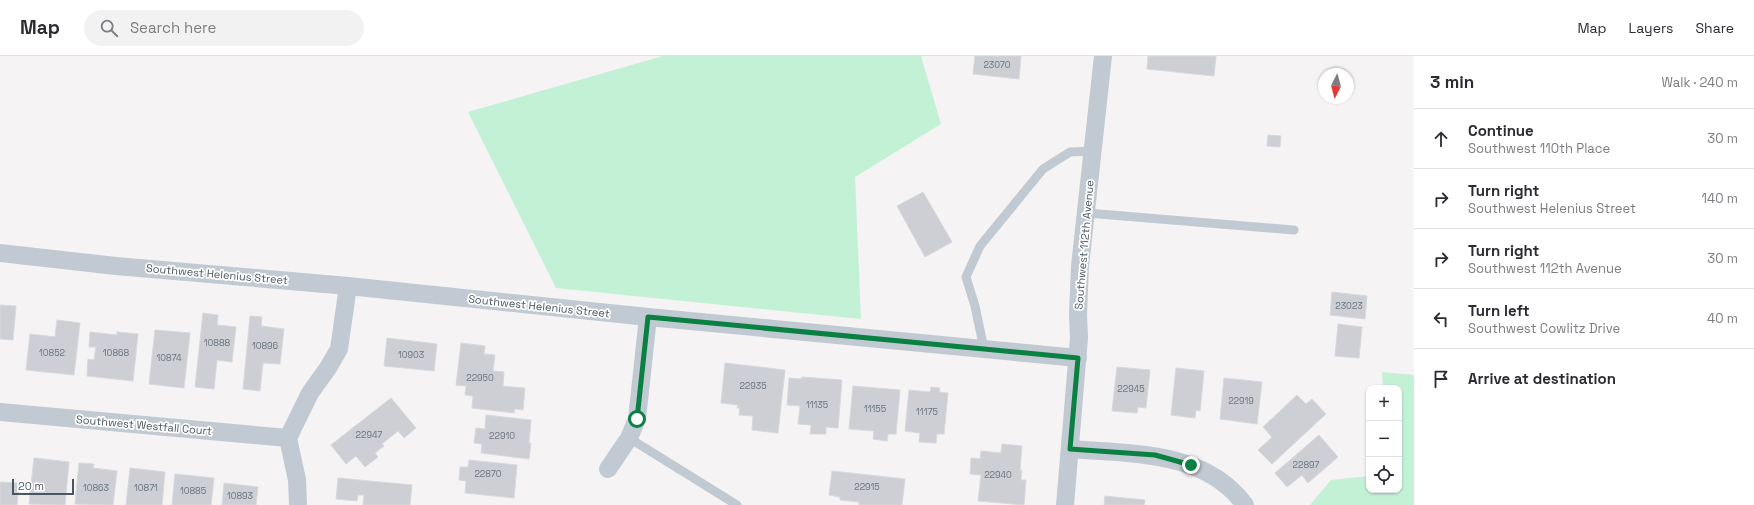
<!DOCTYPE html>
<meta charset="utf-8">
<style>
body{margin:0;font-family:"Space Grotesk",sans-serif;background:#f2f2f3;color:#2b2b33}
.controls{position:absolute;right:12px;bottom:12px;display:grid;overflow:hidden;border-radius:8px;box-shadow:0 1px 3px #0004}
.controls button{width:36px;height:36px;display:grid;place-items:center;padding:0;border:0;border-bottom:1px solid #e1e1e2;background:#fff;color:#2b2b33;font:20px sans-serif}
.compass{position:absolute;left:1318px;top:12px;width:36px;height:36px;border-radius:50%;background:#fff;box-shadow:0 1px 3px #0004;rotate:186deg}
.scale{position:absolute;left:12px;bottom:10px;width:62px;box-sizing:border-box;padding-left:4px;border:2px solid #4a5661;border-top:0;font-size:11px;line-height:14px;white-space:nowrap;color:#4a5661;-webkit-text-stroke:3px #fff;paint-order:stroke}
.stop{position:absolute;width:12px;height:12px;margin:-9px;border:3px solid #0b8043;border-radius:50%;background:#fff}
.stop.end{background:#0b8043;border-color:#fff;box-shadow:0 1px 4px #0008}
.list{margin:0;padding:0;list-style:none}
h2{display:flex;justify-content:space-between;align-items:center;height:52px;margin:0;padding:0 16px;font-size:17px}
h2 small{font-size:13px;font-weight:400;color:#7c7c81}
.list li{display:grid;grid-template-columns:26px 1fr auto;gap:12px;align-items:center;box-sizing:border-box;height:60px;padding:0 16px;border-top:1px solid #e1e1e2}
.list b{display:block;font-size:15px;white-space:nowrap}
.list p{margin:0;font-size:13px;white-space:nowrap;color:#7c7c81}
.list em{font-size:13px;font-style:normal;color:#7c7c81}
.icon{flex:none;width:22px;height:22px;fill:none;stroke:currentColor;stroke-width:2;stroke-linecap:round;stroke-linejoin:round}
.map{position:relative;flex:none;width:1414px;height:449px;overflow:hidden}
header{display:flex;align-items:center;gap:24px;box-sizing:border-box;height:56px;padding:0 20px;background:#fff;border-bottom:1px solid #e1e1e2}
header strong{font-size:19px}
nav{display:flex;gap:22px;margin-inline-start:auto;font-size:14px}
.search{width:280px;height:36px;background:#f2f2f3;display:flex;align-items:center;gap:10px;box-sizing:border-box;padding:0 14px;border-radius:22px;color:#7c7c81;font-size:15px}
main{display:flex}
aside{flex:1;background:#fff}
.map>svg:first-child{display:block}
.green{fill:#c3f1d5}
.building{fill:#cdcfd5;stroke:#d7d9de}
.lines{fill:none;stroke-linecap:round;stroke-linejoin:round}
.lane{stroke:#c1cad2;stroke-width:9}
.street{stroke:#c1cad2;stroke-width:18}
.route{stroke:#0b8043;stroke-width:5}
.labels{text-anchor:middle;stroke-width:3.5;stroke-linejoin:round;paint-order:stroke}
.number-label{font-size:9px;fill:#6b747e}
.street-label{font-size:11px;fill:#4a5661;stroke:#fff}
</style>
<header>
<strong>Map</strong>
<div class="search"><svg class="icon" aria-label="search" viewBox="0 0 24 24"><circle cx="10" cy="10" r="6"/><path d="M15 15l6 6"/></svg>Search here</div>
<nav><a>Map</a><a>Layers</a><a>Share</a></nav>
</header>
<main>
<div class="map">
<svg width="1414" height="449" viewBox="0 0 1414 449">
<rect width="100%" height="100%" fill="#f5f3f3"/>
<g class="green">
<polygon points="663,0 921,0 941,68 855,121 861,263 556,232 468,56"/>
<polygon points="1382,316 1414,319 1414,449 1310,449 1331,424 1369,420 1369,434 1399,434 1399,332 1383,332"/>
</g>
<g class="building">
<polygon points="975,0 1021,0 1019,23 973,18"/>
<polygon points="1148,0 1216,0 1214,20 1147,13"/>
<polygon points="1268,79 1281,80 1280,91 1267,90"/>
<polygon points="923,136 952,186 925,201 897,150"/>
<polygon points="1332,236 1367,240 1365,263 1330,259"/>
<polygon points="0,249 16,250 13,284 0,283"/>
<polygon points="203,257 218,259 217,269 236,271 232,306 217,304 214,333 195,331"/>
<polygon points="250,260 262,261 261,270 284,273 280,308 263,307 260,335 243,333"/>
<polygon points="57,264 80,267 74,319 26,314 30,278 55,281"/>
<polygon points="1338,268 1362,271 1359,302 1335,300"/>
<polygon points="155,274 190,277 184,332 149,328"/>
<polygon points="90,276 117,279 117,276 138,278 133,325 87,320 88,303 94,304 96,291 89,291"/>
<polygon points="387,282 437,288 434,315 384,310"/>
<polygon points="461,287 485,290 484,298 495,299 493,315 504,316 503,330 525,332 523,354 515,353 514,357 472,352 473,340 465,339 466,330 456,329"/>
<polygon points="725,307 785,314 778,377 752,374 753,360 739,359 740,352 737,352 738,349 721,347"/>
<polygon points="1117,311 1150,314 1146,352 1138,351 1137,357 1112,355"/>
<polygon points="1176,312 1204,315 1200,355 1196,354 1195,362 1171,359"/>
<polygon points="802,321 842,324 838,372 826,371 826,378 810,378 811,369 798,368 800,350 787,349 789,322 801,323"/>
<polygon points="1224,322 1262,326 1257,368 1220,363"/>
<polygon points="853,330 900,334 896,378 888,378 887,385 873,383 874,375 849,373"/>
<polygon points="931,331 940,332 939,336 948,337 944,378 937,378 936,387 919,386 920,377 905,375 909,334 930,336"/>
<polygon points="1297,339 1306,348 1312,343 1326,358 1272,408 1258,394 1272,381 1263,371"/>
<polygon points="391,342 416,372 404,382 398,375 382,388 384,390 375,397 378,401 365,411 356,400 346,408 331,389"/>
<polygon points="486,359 531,364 529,387 531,387 529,403 481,397 482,388 474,387 476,372 485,373"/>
<polygon points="1319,379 1338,401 1308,427 1302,419 1287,431 1275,417"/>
<polygon points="1002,388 1022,390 1020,414 1022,414 1021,424 1026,424 1024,449 978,445 981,419 970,418 971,402 980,403 981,395 1001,397"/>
<polygon points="34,402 69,406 65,449 29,448"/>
<polygon points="469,404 517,409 514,442 465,437 466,425 459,424 460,411 468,411"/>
<polygon points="79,407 94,408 93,412 117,415 113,449 75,448"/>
<polygon points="130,412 165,416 162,449 126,449"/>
<polygon points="832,415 905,423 902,449 859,449 859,446 840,444 840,441 829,439"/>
<polygon points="175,418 214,422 211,449 172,449"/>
<polygon points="338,422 412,429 410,449 363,449 364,439 358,439 357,445 336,443"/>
<polygon points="0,426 19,427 17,449 0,449"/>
<polygon points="224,427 258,431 256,449 222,449"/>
<polygon points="1105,440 1145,444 1144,449 1104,449"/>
</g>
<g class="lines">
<g class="lane">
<polyline points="1087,157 1294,174"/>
<polyline points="984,293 975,250 966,221 980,190 1043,113 1070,96 1093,95"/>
<polyline points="629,382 737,449"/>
</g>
<g class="street">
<polyline points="0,197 116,210 348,230 648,261 1078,302"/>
<polyline points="0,356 288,382"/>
<path d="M1070 393C1131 398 1205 394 1245 449"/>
<polyline points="608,413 629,382 637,363 648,261"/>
<polyline points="298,449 297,424 288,382 310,337 328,312 339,293 348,230"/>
<polyline points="1065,449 1079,282 1078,259 1080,210 1103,0"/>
</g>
</g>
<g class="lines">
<polyline class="route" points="637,363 648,261 1078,302 1070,393 1155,399 1191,409"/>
</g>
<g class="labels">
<g class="number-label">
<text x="997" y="12">23070</text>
<text x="1349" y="253">23023</text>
<text x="217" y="290">10888</text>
<text x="265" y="293">10896</text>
<text x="52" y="300">10852</text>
<text x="116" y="300">10868</text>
<text x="411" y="302">10903</text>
<text x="169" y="305">10874</text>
<text x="480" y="325">22950</text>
<text x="753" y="333">22935</text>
<text x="1131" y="336">22945</text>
<text x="1241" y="348">22919</text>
<text x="817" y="352">11135</text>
<text x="875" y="356">11155</text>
<text x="927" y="359">11175</text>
<text x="369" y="382">22947</text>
<text x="502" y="383">22910</text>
<text x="1306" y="412">22897</text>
<text x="488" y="421">22870</text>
<text x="998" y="422">22940</text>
<text x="867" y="434">22915</text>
<text x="96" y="435">10863</text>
<text x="146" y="435">10871</text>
<text x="193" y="438">10885</text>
<text x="240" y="443">10893</text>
</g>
<g class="street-label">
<text transform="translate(1084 189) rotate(-85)" y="4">Southwest 112th Avenue</text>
<text transform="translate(217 218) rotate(5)" y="4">Southwest Helenius Street</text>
<text transform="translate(539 250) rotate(6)" y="4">Southwest Helenius Street</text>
<text transform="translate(144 369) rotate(5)" y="4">Southwest Westfall Court</text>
</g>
</g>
</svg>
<div class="controls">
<button>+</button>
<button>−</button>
<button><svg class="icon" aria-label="locate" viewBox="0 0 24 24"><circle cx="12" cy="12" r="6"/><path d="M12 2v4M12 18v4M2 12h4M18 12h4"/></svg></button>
</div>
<svg class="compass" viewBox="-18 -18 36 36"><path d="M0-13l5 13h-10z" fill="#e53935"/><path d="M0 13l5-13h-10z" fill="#7c7c81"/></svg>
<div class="scale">20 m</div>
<div class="stop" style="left:637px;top:363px"></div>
<div class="stop end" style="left:1191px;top:409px"></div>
</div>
<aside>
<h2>3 min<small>Walk · 240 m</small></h2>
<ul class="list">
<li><svg class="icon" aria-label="ahead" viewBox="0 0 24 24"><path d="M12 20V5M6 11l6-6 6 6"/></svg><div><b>Continue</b><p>Southwest 110th Place</p></div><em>30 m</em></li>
<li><svg class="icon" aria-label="right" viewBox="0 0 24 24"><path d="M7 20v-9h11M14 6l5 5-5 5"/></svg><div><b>Turn right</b><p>Southwest Helenius Street</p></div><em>140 m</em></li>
<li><svg class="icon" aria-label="right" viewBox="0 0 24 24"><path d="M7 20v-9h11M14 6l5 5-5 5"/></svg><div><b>Turn right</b><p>Southwest 112th Avenue</p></div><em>30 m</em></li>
<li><svg class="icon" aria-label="left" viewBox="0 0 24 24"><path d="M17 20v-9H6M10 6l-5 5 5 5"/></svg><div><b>Turn left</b><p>Southwest Cowlitz Drive</p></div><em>40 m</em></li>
<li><svg class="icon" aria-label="arrive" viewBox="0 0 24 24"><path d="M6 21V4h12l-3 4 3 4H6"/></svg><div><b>Arrive at destination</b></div></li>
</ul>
</aside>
</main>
